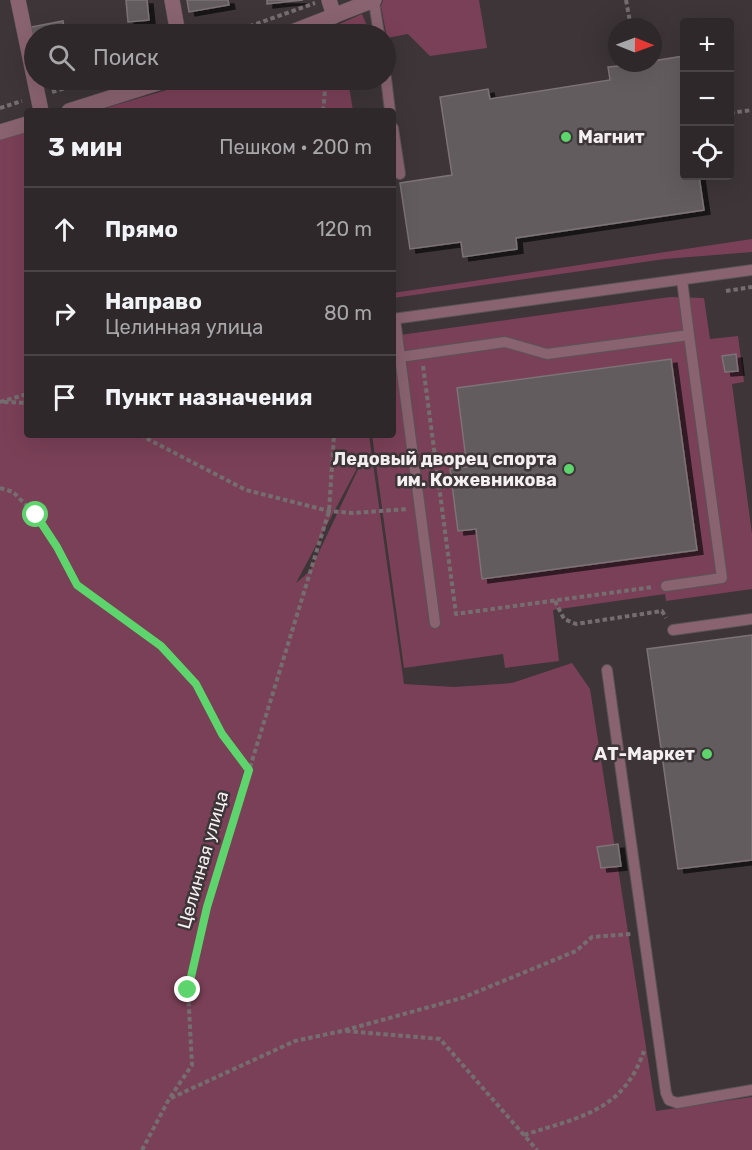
<!DOCTYPE html>
<html lang="ru">
<meta charset="utf-8">
<style>
body{margin:0;font-family:Rubik,sans-serif;background:#3a3436;color:#f1f3f6}
.controls{position:absolute;right:18px;top:18px;display:grid;overflow:hidden;border-radius:6px;box-shadow:0 6px 24px #0002}
.controls button{width:54px;height:54px;display:grid;place-items:center;padding:0;border:0;border-bottom:2px solid #494447;background:#2e282a;color:#f1f3f6;font:30px sans-serif}
.compass{position:absolute;left:608px;top:18px;width:54px;height:54px;border-radius:50%;background:#2e282a;box-shadow:0 6px 24px #0002;rotate:91deg}
.stop{position:absolute;width:18px;height:18px;margin:-14px;border:4px solid #5dd56c;border-radius:50%;background:#fff}
.stop.end{background:#5dd56c;border-color:#fff;box-shadow:0 2px 6px #0008}
.list{margin:0;padding:0;list-style:none}
h2{display:flex;justify-content:space-between;align-items:center;height:78px;margin:0;padding:0 24px;font-size:26px}
h2 small{font-size:20px;font-weight:400;color:#a7a6a8}
.list li{display:grid;grid-template-columns:39px 1fr auto;gap:18px;align-items:center;box-sizing:border-box;height:84px;padding:0 24px;border-top:2px solid #494447}
.list b{display:block;font-size:22px;white-space:nowrap}
.list p{margin:0;font-size:20px;white-space:nowrap;color:#a7a6a8}
.list em{font-size:20px;font-style:normal;color:#a7a6a8}
.icon{flex:none;width:33px;height:33px;fill:none;stroke:currentColor;stroke-width:2;stroke-linecap:round;stroke-linejoin:round}
.map{position:relative;flex:none;width:752px;height:1150px;overflow:hidden}
.search{position:absolute;background:#2e282a;box-shadow:0 6px 24px #0002;left:24px;top:24px;width:372px;height:66px;display:flex;align-items:center;gap:15px;box-sizing:border-box;padding:0 21px;border-radius:33px;color:#a7a6a8;font-size:22px}
.panel{position:absolute;background:#2e282a;box-shadow:0 6px 24px #0002;left:24px;top:108px;width:372px;height:330px;border-radius:6px}
.map>svg:first-child{display:block}
.green{fill:#7a4057;fill-rule:evenodd}
.building{fill:#645b5e;stroke:#7c7376;stroke-width:1.5;filter:url(#shadow)}
.lines{fill:none;stroke-linecap:round;stroke-linejoin:round}
.service-casing{stroke:#5a5355;stroke-width:12}
.minor-casing{stroke:#5a5355;stroke-width:16}
.path{stroke:#756e70;stroke-width:4;stroke-dasharray:4.5 3;stroke-linecap:butt}
.service{stroke:#896370;stroke-width:10}
.minor{stroke:#896370;stroke-width:15}
.route{stroke:#5dd56c;stroke-width:8}
.poi-dot{fill:#5dd56c;stroke:#3d3538;stroke-width:2}
.labels{text-anchor:middle;stroke-width:5;stroke-linejoin:round;paint-order:stroke}
.poi-label{font-size:18px;font-weight:bold;fill:#f4eff0;stroke:#3d3538;text-anchor:end}
.street-label{font-size:18px;fill:#f4eff0;stroke:#3d3538}
</style>
<div class="map">
<svg width="752" height="1150" viewBox="0 0 752 1150">
<defs>
<filter id="shadow"><feDropShadow dx="6" dy="4" stdDeviation="0" flood-color="#0009"/></filter>
</defs>
<rect width="100%" height="100%" fill="#3d3538"/>
<g class="green">
<polygon points="383,0 479,0 487,48 430,56 408,34 387,38 381,6"/>
<polygon points="362,14 370,33 368,34 317,34"/>
<polygon points="201,80 348,80 353,111 95,111"/>
<path d="M27 131V435H369L404 684 454 687 512 683 572 663 590 689 656 1111 752 1097V1150H0V139ZM363 459 310 571 296 583 362 459Z"/>
<polygon points="752,239 752,252 665,259 393,298 393,293"/>
<polygon points="670,297 704,298 710,339 738,336 744,382 732,384 752,534 752,589 666,601 665,594 553,610 559,661 505,668 503,654 404,668 372,435 393,435 393,336"/>
</g>
<g class="building">
<polygon points="126,0 147,0 149,20 128,22"/>
<polygon points="187,0 228,0 229,5 189,12"/>
<polygon points="267,0 303,0 267,4"/>
<polygon points="63,21 65,34 34,34 34,46 31,27"/>
<polygon points="684,56 684,176 699,176 704,210 516,238 517,249 463,257 461,242 410,249 400,183 452,175 440,97 488,89 490,99 610,80 608,67 653,63 653,61"/>
<polygon points="736,354 738,371 725,372 722,356"/>
<polygon points="671,359 697,550 482,579 476,529 458,531 450,469 467,467 457,388"/>
<polygon points="752,635 752,860 678,869 647,649"/>
<polygon points="618,844 621,866 601,868 597,847"/>
</g>
<g class="lines">
<defs>
<g id="service">
<polyline points="374,2 379,34"/>
<polyline points="386,78 390,111"/>
<polyline points="393,128 400,174"/>
<polyline points="393,319 752,270"/>
<polyline points="395,319 435,623"/>
<polyline points="400,357 505,342 547,354 689,335 682,280"/>
<polyline points="666,586 722,578 689,335"/>
<polyline points="673,630 752,619"/>
<polyline points="607,670 666,1093 669,1100 677,1103 752,1090"/>
</g>
<g id="minor">
<polyline points="18,0 41,111"/>
<polyline points="172,0 178,34"/>
<polyline points="329,0 334,16"/>
<polyline points="287,34 374,0"/>
<polyline points="69,111 167,80"/>
<polyline points="0,132 27,124"/>
</g>
</defs>
<use href="#service" class="service-casing"/>
<use href="#minor" class="minor-casing"/>
<g class="path">
<polyline points="626,0 631,27"/>
<polyline points="228,34 315,3"/>
<polyline points="52,92 93,80"/>
<polyline points="0,108 22,101"/>
<polyline points="323,111 326,80"/>
<polyline points="730,113 752,110"/>
<polyline points="726,291 752,287"/>
<polyline points="423,366 456,614 653,587"/>
<polyline points="0,402 27,394"/>
<polyline points="4,402 27,403"/>
<polyline points="140,435 246,490 329,511 353,513 408,509"/>
<polyline points="0,488 13,492 36,515 57,547 77,585 161,646 196,684 222,734 249,770"/>
<polyline points="555,601 564,619 576,624 662,611 666,618"/>
<polyline points="346,1031 440,1039 537,1150"/>
<polyline points="171,1098 295,1041 342,1031 462,998 576,951 592,937 631,934"/>
<path d="M524 1135C579 1117 623 1112 644 1051"/>
<polyline points="142,1150 169,1099 192,1065 188,990 207,907 329,511 334,435"/>
</g>
<use href="#service" class="service"/>
<use href="#minor" class="minor"/>
</g>
<g class="lines">
<polyline class="route" points="36,515 57,547 77,585 161,646 196,684 222,734 249,770 207,907 188,990"/>
</g>
<g class="poi-dot">
<circle cx="566" cy="137" r="6"/>
<circle cx="569" cy="469" r="6"/>
<circle cx="707" cy="754" r="6"/>
</g>
<g class="labels">
<g class="poi-label">
<text x="578" y="143" text-anchor="start">Магнит</text>
<text x="557" y="465">Ледовый дворец спорта<tspan x="557" dy="21">им. Кожевникова</tspan></text>
<text x="695" y="760">АТ-Маркет</text>
</g>
<g class="street-label">
<text transform="translate(203 860) rotate(-74)" y="6">Целинная улица</text>
</g>
</g>
</svg>
<div class="controls">
<button>+</button>
<button>−</button>
<button><svg class="icon" aria-label="locate" viewBox="0 0 24 24"><circle cx="12" cy="12" r="6"/><path d="M12 2v4M12 18v4M2 12h4M18 12h4"/></svg></button>
</div>
<svg class="compass" viewBox="-18 -18 36 36"><path d="M0-13l5 13h-10z" fill="#e53935"/><path d="M0 13l5-13h-10z" fill="#a7a6a8"/></svg>
<div class="stop" style="left:36px;top:515px"></div>
<div class="stop end" style="left:188px;top:990px"></div>
<div class="search"><svg class="icon" aria-label="search" viewBox="0 0 24 24"><circle cx="10" cy="10" r="6"/><path d="M15 15l6 6"/></svg>Поиск</div>
<section class="panel">
<h2>3 мин<small>Пешком · 200 m</small></h2>
<ul class="list">
<li><svg class="icon" aria-label="ahead" viewBox="0 0 24 24"><path d="M12 20V5M6 11l6-6 6 6"/></svg><div><b>Прямо</b></div><em>120 m</em></li>
<li><svg class="icon" aria-label="right" viewBox="0 0 24 24"><path d="M7 20v-9h11M14 6l5 5-5 5"/></svg><div><b>Направо</b><p>Целинная улица</p></div><em>80 m</em></li>
<li><svg class="icon" aria-label="arrive" viewBox="0 0 24 24"><path d="M6 21V4h12l-3 4 3 4H6"/></svg><div><b>Пункт назначения</b></div></li>
</ul>
</section>
</div>
